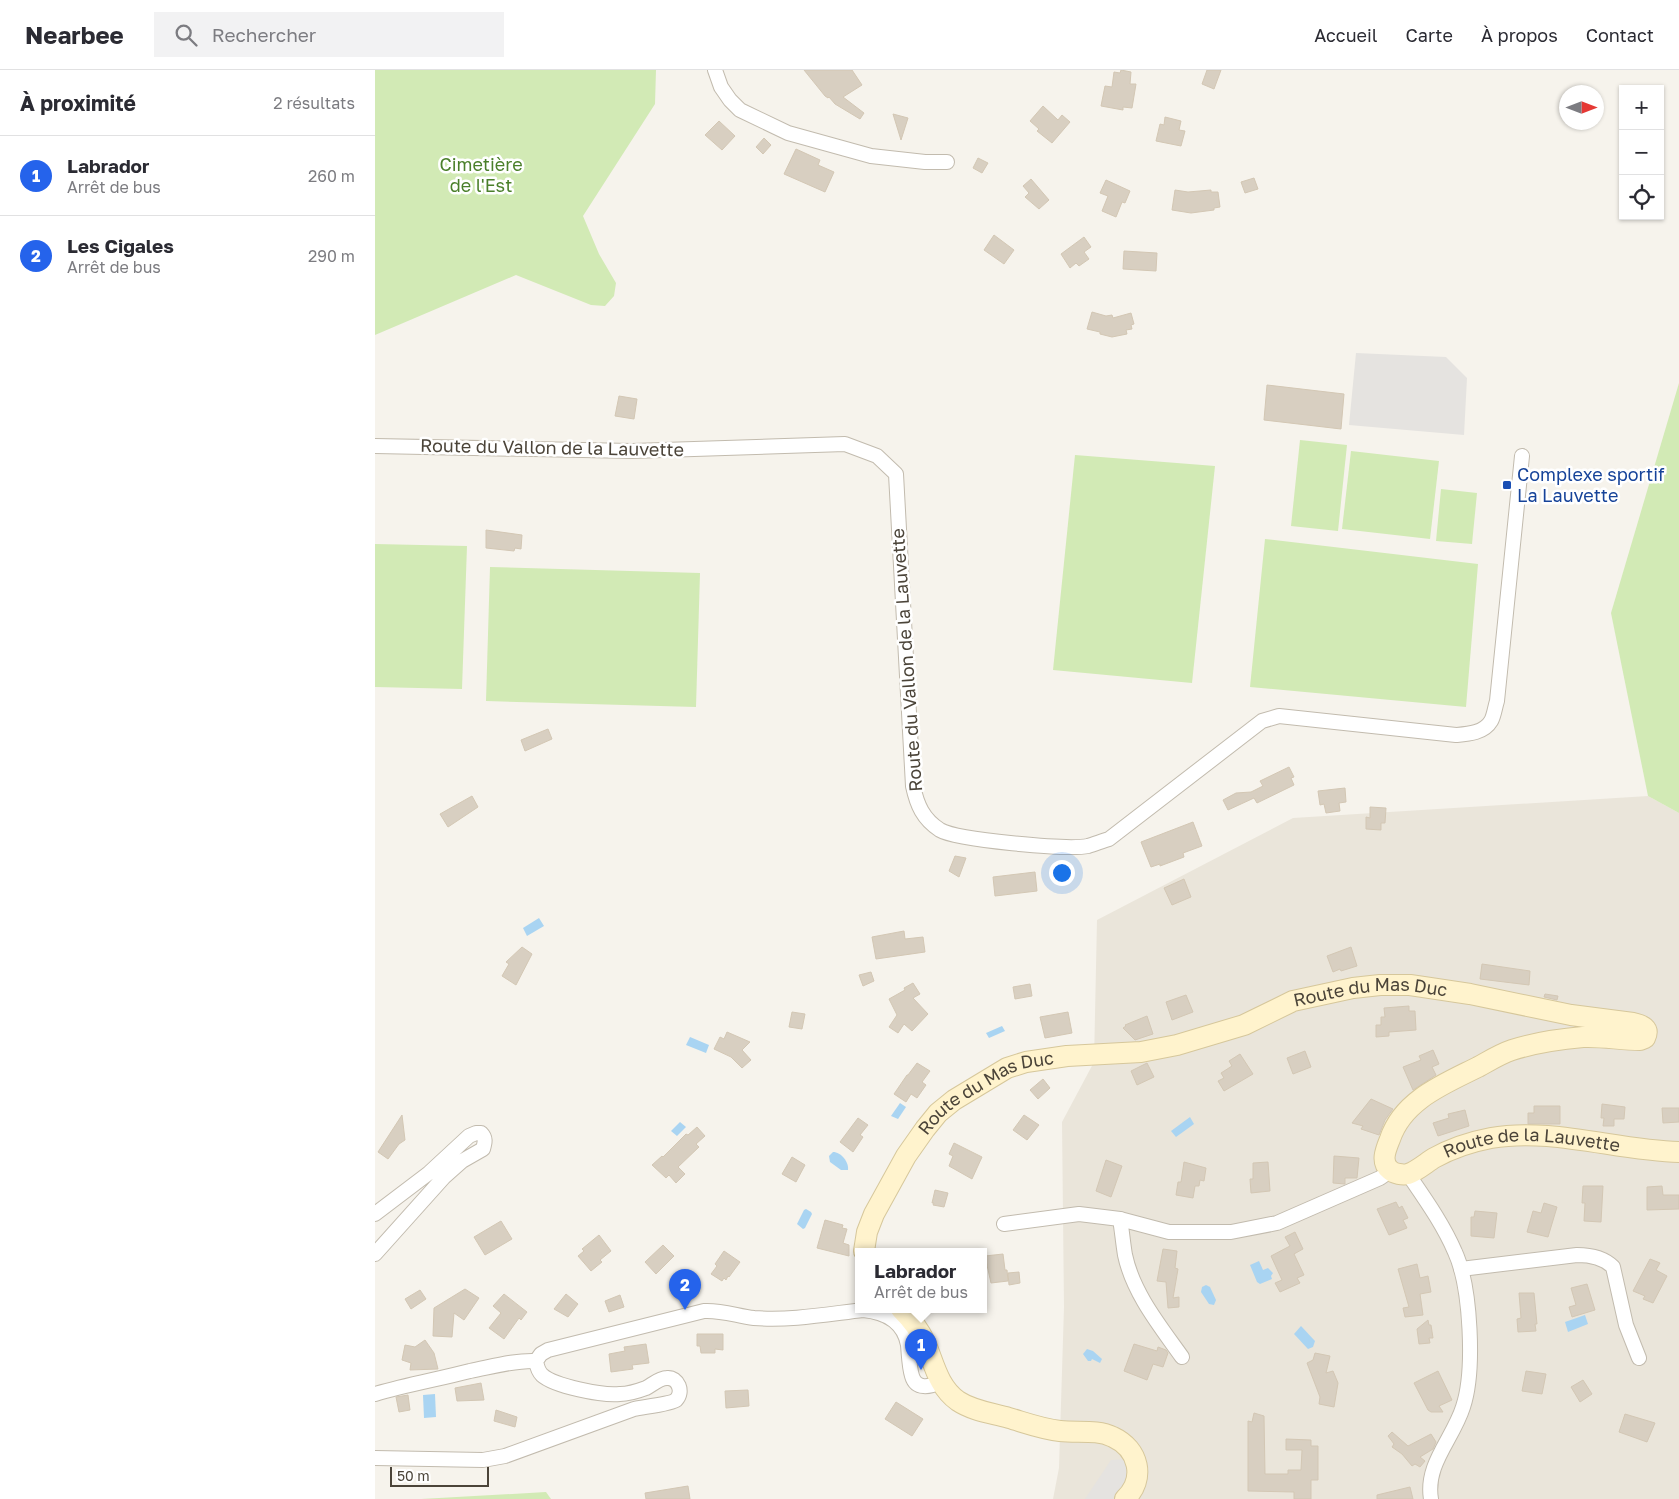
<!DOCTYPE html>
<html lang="fr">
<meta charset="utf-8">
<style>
body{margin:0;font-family:"Golos Text",sans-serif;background:#f2f2f3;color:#2b2b33}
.controls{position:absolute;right:15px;top:15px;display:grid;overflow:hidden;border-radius:0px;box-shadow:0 1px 4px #0004}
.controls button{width:45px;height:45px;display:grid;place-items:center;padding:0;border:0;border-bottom:1px solid #e1e1e2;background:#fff;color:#2b2b33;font:25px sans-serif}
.compass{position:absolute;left:1184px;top:15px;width:45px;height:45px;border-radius:50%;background:#fff;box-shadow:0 1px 4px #0004;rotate:90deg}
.scale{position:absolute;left:15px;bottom:12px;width:99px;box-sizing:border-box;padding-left:5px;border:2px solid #4b4439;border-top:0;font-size:14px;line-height:18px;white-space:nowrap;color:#4b4439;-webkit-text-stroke:4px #fff;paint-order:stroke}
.you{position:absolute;left:686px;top:802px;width:18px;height:18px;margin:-12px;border:4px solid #fff;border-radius:50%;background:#1a73e8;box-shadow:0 0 0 8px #1a73e833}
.badge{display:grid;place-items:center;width:32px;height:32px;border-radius:50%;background:#2563eb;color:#fff;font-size:16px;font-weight:700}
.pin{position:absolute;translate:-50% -41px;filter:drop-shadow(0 1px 2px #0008)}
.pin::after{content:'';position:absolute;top:26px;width:18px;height:15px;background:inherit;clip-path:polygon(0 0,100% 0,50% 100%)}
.popup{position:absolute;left:480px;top:1178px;width:132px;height:65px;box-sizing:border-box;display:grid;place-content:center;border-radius:0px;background:#fff;filter:drop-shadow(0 1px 4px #0005);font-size:16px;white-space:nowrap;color:#7c7c81}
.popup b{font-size:19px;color:#2b2b33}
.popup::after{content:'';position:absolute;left:50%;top:100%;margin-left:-10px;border:10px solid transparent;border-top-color:#fff}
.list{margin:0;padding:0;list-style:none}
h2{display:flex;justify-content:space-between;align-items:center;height:65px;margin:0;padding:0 20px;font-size:21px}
h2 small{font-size:16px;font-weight:400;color:#7c7c81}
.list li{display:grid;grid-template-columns:32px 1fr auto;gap:15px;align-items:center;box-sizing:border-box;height:80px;padding:0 20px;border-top:1px solid #e1e1e2}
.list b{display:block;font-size:19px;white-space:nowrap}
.list p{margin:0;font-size:16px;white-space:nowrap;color:#7c7c81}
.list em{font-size:16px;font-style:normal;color:#7c7c81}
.icon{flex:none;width:28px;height:28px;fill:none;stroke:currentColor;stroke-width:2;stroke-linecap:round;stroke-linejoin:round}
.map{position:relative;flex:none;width:1304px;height:1429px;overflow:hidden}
header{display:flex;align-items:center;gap:30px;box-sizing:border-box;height:70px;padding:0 25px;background:#fff;border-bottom:1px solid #e1e1e2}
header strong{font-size:24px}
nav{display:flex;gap:28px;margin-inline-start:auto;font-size:18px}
.search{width:350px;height:45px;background:#f2f2f3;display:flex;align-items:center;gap:12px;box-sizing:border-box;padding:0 18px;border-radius:0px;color:#7c7c81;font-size:19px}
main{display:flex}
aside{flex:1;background:#fff}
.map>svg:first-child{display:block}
.residential{fill:#eae5da}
.green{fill:#d2eab5}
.parking{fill:#e5e3e0}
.water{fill:#a9d4f2}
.building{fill:#d8cfc1;stroke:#d3c7b4}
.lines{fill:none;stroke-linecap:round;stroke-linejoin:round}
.street-casing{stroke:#c2bbae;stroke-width:16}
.secondary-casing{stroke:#d6c79b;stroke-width:22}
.street{stroke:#fff;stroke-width:14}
.secondary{stroke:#fff3cd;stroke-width:20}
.transit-dot{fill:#1a4fb4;stroke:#fff;stroke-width:2}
.labels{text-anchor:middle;stroke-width:5;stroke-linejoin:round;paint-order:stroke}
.park-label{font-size:18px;fill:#4a7f2a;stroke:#fff}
.street-label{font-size:18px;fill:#4b4439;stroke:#fff}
.transit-label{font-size:18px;fill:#164399;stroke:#fff;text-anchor:start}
</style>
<header>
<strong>Nearbee</strong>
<div class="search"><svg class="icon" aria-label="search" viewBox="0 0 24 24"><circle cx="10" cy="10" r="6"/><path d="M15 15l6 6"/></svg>Rechercher</div>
<nav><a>Accueil</a><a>Carte</a><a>À propos</a><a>Contact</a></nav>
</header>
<main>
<aside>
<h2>À proximité<small>2 résultats</small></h2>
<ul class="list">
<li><span class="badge">1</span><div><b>Labrador</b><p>Arrêt de bus</p></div><em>260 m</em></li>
<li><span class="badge">2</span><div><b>Les Cigales</b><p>Arrêt de bus</p></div><em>290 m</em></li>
</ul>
</aside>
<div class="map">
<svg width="1304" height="1429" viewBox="0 0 1304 1429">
<rect width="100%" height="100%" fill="#f6f3ec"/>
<polygon class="residential" points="1273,726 1304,743 1304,1429 678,1429 684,1398 689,1237 687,1052 719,992 722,850 918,748"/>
<g class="green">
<polygon points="0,0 281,0 280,34 208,146 224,184 241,213 239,226 230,236 216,235 141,205 0,265"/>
<polygon points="1304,313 1304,743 1273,726 1236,543"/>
<polygon points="925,370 972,375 963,461 916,456"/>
<polygon points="976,381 1064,391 1055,469 967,459"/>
<polygon points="700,385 840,396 817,613 678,600"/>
<polygon points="1066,419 1102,423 1097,474 1061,471"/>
<polygon points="890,469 1103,494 1091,637 875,617"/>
<polygon points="0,474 92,476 87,619 0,617"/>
<polygon points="115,497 325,503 321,637 111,631"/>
<polygon points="171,1422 176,1429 46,1429"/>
</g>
<g class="parking">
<polygon points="981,283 1071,287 1092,308 1089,365 974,355"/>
<polygon points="751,1389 751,1414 738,1429 710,1429 736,1390"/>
</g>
<g class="water">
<polygon points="164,848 169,856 152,866 148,858"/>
<polygon points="627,956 630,961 614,968 611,963"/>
<polygon points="315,967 334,975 331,983 311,975"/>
<polygon points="525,1033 531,1037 523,1049 516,1046"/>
<polygon points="815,1047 819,1054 801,1067 796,1061"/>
<polygon points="305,1052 311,1057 302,1066 296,1061"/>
<path d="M458 1082C466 1082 474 1092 473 1100H466L455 1092 454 1086Z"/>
<polygon points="431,1139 436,1142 437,1144 430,1158 428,1159 422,1154 429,1140"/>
<polygon points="884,1191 888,1200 893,1198 898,1203 896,1206 897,1209 885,1214 882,1212 875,1195"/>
<polygon points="831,1215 835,1217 841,1230 839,1235 834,1234 826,1222 827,1217"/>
<polygon points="1210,1245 1213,1254 1193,1262 1190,1252"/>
<polygon points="926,1256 940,1271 938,1277 933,1279 919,1264"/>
<polygon points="712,1279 718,1281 727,1289 725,1293 717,1289 716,1291 713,1291 708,1284"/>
<polygon points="60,1324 61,1347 49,1348 48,1325"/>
</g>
<g class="building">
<polygon points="429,0 477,0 487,15 468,27 489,43 485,49 460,34 454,27 453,28 450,26"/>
<polygon points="746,0 756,2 755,14 761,14 757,38 748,37 748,40 726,36 730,16 737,17 739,2 745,3"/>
<polygon points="832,0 846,0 839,19 827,14"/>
<polygon points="668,36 683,50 687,45 695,52 677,73 662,61 664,59 655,51"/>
<polygon points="518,44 533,48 526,70"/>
<polygon points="790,47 806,51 804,60 810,61 806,76 781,71 785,54 789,55"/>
<polygon points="344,51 360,66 347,80 330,65"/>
<polygon points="389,68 396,75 388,84 381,77"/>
<polygon points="421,79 445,90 443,95 459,102 450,122 409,104"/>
<polygon points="603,88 613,93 607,103 598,98"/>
<polygon points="879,108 883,119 870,123 866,112"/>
<polygon points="656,109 674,130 664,139 650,127 654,123 648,116"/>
<polygon points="731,110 755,121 750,133 747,132 741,147 727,141 733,126 725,123"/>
<polygon points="800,120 813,122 836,120 836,122 843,122 845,137 839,138 839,140 816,143 797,140"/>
<polygon points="619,165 639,180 629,194 609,180"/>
<polygon points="709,167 716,177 709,182 714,189 704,196 701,193 695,198 686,184"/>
<polygon points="749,181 782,183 781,201 748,199"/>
<polygon points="717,242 731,246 737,245 738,248 756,243 759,254 756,255 757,259 751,260 752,264 737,267 725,264 725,262 712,259"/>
<polygon points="892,315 969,324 966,359 889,350"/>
<polygon points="244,326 262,329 259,349 240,346"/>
<polygon points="111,460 147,465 146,479 140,478 139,481 111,478"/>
<polygon points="173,659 177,669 150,681 146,670"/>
<polygon points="914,697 919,707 916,708 919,715 882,733 879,728 853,740 848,730 861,723 876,722 888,716 885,711"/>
<polygon points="970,718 971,732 964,733 965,741 951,743 949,734 945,735 943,721"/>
<polygon points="97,726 103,737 73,757 65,744"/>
<polygon points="995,737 1011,738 1010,753 1006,753 1006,760 991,759 991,747 995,748"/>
<polygon points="818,752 827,776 808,783 809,787 785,796 785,794 776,797 766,772"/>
<polygon points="580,786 591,788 584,807 574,801"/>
<polygon points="660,802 662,821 620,826 618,807"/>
<polygon points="809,809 816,827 797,835 789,818"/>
<polygon points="529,861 530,869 548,867 550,882 501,889 497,867"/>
<polygon points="147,877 157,884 141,915 127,906 134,894 131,892"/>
<polygon points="976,877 982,896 966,901 965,899 958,902 952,886"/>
<polygon points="1107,894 1155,901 1154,915 1105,909"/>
<polygon points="496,902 499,911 488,916 484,905"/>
<polygon points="538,913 545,924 538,928 553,944 537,961 529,954 523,963 514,957 522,945 514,929 530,920 529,918"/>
<polygon points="655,914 657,926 640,929 638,917"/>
<polygon points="1170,924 1183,926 1182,930 1169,927"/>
<polygon points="811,925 818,942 797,950 791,932"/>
<polygon points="1034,936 1034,941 1040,941 1041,960 1014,962 1014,966 1001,967 1001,955 1006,955 1006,947 1010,947 1009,938"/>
<polygon points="417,942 430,944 427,959 414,957"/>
<polygon points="693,942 697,963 670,968 665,947"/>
<polygon points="772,946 778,964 760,970 748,958 751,956 750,955"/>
<polygon points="352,962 375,972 367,980 376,990 367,998 356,987 339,979 345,967 349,969"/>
<polygon points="1058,980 1064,994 1057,997 1061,1005 1038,1020 1028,997 1046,990 1044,986"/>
<polygon points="930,981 936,997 918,1004 912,988"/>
<polygon points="865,984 878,1004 849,1021 843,1011 849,1008 846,1003 857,996 854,991"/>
<polygon points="542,993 555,1001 547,1012 551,1015 542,1028 536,1024 531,1032 519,1024 532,1005 533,1005"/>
<polygon points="772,993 779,1007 762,1015 756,1001"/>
<polygon points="668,1009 675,1018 663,1029 655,1020"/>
<polygon points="996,1029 1018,1039 1010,1050 1004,1065 986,1059 988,1056 977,1053"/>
<polygon points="1227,1034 1250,1037 1249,1049 1239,1049 1239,1056 1228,1056 1229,1048 1226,1048"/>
<polygon points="1159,1036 1185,1036 1185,1054 1153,1054 1153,1043 1159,1043"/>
<polygon points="1287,1038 1304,1038 1304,1052 1288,1053"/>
<polygon points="1090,1040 1094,1056 1063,1066 1058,1053 1074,1048 1073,1044"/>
<polygon points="27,1045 30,1070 24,1074 13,1089 3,1082"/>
<polygon points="649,1045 664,1055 652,1070 638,1060"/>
<polygon points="483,1048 493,1055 485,1065 488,1067 478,1082 465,1072"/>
<polygon points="322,1057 330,1066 321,1074 324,1077 303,1097 310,1104 301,1113 294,1105 291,1108 277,1095 287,1086 288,1087 311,1064 313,1065"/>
<polygon points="579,1073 607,1087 597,1109 574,1096 578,1086 574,1084"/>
<polygon points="959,1086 984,1088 982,1108 970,1108 970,1114 958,1113"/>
<polygon points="417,1087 430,1095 421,1112 407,1104"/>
<polygon points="731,1090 747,1096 736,1127 721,1121"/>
<polygon points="809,1092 831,1098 829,1111 825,1110 824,1116 820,1116 818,1128 801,1125 803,1112 806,1112"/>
<polygon points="893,1092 895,1121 876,1123 875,1109 878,1109 878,1093"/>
<polygon points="1208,1116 1228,1116 1226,1152 1209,1151 1210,1133 1207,1133"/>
<polygon points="1287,1116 1288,1125 1304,1125 1304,1139 1272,1140 1272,1117"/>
<polygon points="560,1120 573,1123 569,1137 558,1135 559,1133 557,1133"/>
<polygon points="1021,1132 1024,1138 1027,1136 1033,1148 1028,1150 1032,1158 1014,1165 1002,1139"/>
<polygon points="1169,1133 1182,1137 1173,1167 1152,1162 1158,1141 1166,1143"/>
<polygon points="1100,1141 1122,1143 1119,1168 1096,1166 1096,1147 1099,1147"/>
<polygon points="450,1150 468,1155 467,1158 472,1159 468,1173 474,1175 474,1186 442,1178"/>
<polygon points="126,1151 137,1169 110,1185 99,1167"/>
<polygon points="920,1162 928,1179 919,1184 929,1205 922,1208 925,1213 905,1222 900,1213 907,1210 896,1186 915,1176 910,1167"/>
<polygon points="224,1165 236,1181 225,1190 227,1192 216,1201 203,1186 209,1181 207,1179"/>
<polygon points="288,1175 299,1186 281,1204 270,1192"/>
<polygon points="788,1179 802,1181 800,1198 803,1199 798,1228 804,1227 804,1237 793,1238 791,1212 782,1211"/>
<polygon points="349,1181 365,1192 354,1207 353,1206 351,1210 349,1208 347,1211 336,1204 342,1196 340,1194"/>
<polygon points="628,1184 630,1200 632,1200 633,1211 616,1213 610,1186"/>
<polygon points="1275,1189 1285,1193 1281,1200 1292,1206 1278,1233 1268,1229 1270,1226 1258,1221"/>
<polygon points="1042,1194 1045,1208 1053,1206 1056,1222 1045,1224 1048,1245 1030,1247 1028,1238 1034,1237 1023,1199"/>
<polygon points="644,1202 645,1213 634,1215 633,1203"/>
<polygon points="1212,1214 1220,1240 1197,1247 1194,1237 1201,1235 1196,1218"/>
<polygon points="90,1219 104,1228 89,1250 79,1243 77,1267 58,1266 59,1238"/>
<polygon points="45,1220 51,1229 36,1239 30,1229"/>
<polygon points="1144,1223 1159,1223 1162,1254 1160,1254 1161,1261 1143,1262 1142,1249 1146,1248"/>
<polygon points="129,1224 152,1242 146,1250 144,1248 129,1269 114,1258 126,1243 118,1236"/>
<polygon points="191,1224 203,1234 193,1247 179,1239"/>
<polygon points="245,1225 249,1237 234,1242 230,1231"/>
<polygon points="1053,1250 1054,1255 1056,1255 1058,1268 1054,1268 1055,1273 1044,1274 1042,1259"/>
<polygon points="322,1264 348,1264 348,1280 340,1279 340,1283 326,1283 325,1276 322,1276"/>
<polygon points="50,1270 59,1283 63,1299 35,1300 36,1293 27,1290 30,1275 40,1277"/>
<polygon points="271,1274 274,1293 257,1295 258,1299 236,1302 234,1284 250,1281 249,1277"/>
<polygon points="759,1274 782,1281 783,1277 791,1280 793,1283 788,1297 778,1294 772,1310 749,1301"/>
<polygon points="940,1283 955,1286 951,1303 958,1301 963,1313 959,1337 944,1334 945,1327 932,1293 938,1290"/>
<polygon points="1063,1301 1077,1330 1064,1336 1068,1342 1056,1342 1053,1340 1039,1313"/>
<polygon points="1151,1301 1171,1304 1167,1324 1147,1321"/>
<polygon points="1208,1310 1217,1324 1205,1332 1196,1317"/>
<polygon points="106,1313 109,1330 82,1331 80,1318"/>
<polygon points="373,1320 374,1336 351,1338 350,1321"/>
<polygon points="33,1325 35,1340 24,1342 21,1327"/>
<polygon points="521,1332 548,1349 537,1366 510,1349"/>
<polygon points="121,1340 142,1347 140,1357 119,1351"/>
<polygon points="879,1343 889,1346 890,1404 913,1404 913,1400 926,1400 927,1380 911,1380 911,1369 936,1370 936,1376 943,1376 943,1410 936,1410 936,1429 919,1429 919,1422 873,1421 873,1351 877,1352"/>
<polygon points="1250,1344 1280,1353 1272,1372 1244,1362"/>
<polygon points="1017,1362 1033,1376 1056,1364 1061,1372 1058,1379 1045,1387 1050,1391 1045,1397 1040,1394 1037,1396 1027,1384 1017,1377 1019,1374 1013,1366"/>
<polygon points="313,1416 315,1429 271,1429 270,1423"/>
<polygon points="1035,1417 1038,1429 1002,1429 1002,1425"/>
</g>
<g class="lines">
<defs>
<g id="street">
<polyline points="340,0 346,17 355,30 365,40 413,63 496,86 550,92 572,92"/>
<path d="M0 376 257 381 470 374 502 386 521 404 538 716C542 735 548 749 565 760 582 770 692 780 713 776 720 774 727 771 734 769L887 651 904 646 1081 665C1093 664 1109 663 1116 651 1119 646 1120 637 1122 631L1147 386"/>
<path d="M1033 1104C1050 1129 1068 1154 1080 1182 1096 1217 1100 1301 1088 1337 1078 1369 1050 1394 1056 1429"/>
<path d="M0 1144 54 1103 94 1066 101 1063H106C111 1068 110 1072 108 1079L87 1091 69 1107 0 1184"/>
<polyline points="629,1154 704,1144 745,1149"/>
<path d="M1086 1199 1202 1185C1215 1185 1228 1187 1238 1197L1251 1255 1264 1288"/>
<path d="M807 1287C785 1256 758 1223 750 1185 748 1173 747 1161 745 1149L794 1162H856L902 1153 1005 1108 1015 1101"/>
<path d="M0 1324C31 1315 64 1309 95 1301 116 1297 139 1290 161 1291"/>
<path d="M0 1388 108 1390 130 1386 259 1339C268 1337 296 1334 301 1330 309 1322 303 1307 292 1308 284 1308 277 1315 271 1318 263 1321 253 1324 245 1324 228 1326 179 1316 167 1305 163 1301 162 1297 161 1291L166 1284 173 1280 329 1241C347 1240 362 1246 379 1248 415 1251 453 1244 488 1240 510 1242 529 1252 533 1275 534 1285 534 1296 537 1306 541 1320 555 1317 565 1312"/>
</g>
<g id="secondary">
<path id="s1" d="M489 1181 492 1162 499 1144 531 1086 550 1059 563 1043 579 1030 632 998 651 992 692 986 766 982 802 975 869 955 918 931 978 918 1005 915H1035L1095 924 1196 945 1258 953C1267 955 1275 958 1270 968L1265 970C1246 970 1227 966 1208 967 1185 969 1159 973 1137 980 1125 984 1114 991 1103 997 1069 1014 1028 1030 1015 1069 1011 1079 1005 1092 1015 1100 1019 1104 1028 1105 1033 1104 1042 1101 1051 1093 1059 1088 1077 1078 1095 1072 1116 1068 1176 1057 1244 1081 1304 1082"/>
<path d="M526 1239C536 1249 544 1259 550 1272 559 1293 563 1317 583 1331 598 1341 617 1343 634 1348 651 1353 667 1359 685 1361 703 1363 722 1359 738 1367 764 1379 771 1409 750 1429"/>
</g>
</defs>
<use href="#street" class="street-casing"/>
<use href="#secondary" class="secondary-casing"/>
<use href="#street" class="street"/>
<use href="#secondary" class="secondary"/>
</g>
<rect class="transit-dot" x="1127" y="410" width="10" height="10" rx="2.5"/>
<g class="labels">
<g class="park-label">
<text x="106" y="101">Cimetière<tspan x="106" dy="21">de l'Est</tspan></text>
</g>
<g class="street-label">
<text transform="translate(177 378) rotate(1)" y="6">Route du Vallon de la Lauvette</text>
<text transform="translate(532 590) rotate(-94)" y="6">Route du Vallon de la Lauvette</text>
<text dy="6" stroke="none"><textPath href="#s1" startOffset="616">Route du Mas Duc</textPath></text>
<text dy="6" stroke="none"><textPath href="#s1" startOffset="211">Route du Mas Duc</textPath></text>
<text dy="6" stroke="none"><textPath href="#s1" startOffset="1380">Route de la Lauvette</textPath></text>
</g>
<g class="transit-label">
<text x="1142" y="411">Complexe sportif<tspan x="1142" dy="21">La Lauvette</tspan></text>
</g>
</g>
</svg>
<div class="controls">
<button>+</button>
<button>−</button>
<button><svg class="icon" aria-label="locate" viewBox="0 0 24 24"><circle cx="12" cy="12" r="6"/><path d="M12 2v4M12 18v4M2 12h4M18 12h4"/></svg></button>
</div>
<svg class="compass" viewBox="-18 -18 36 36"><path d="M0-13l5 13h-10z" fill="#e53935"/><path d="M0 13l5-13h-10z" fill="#7c7c81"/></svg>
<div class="scale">50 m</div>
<div class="you"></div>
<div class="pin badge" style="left:546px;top:1300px">1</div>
<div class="popup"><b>Labrador</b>Arrêt de bus</div>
<div class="pin badge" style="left:310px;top:1240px">2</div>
</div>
</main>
